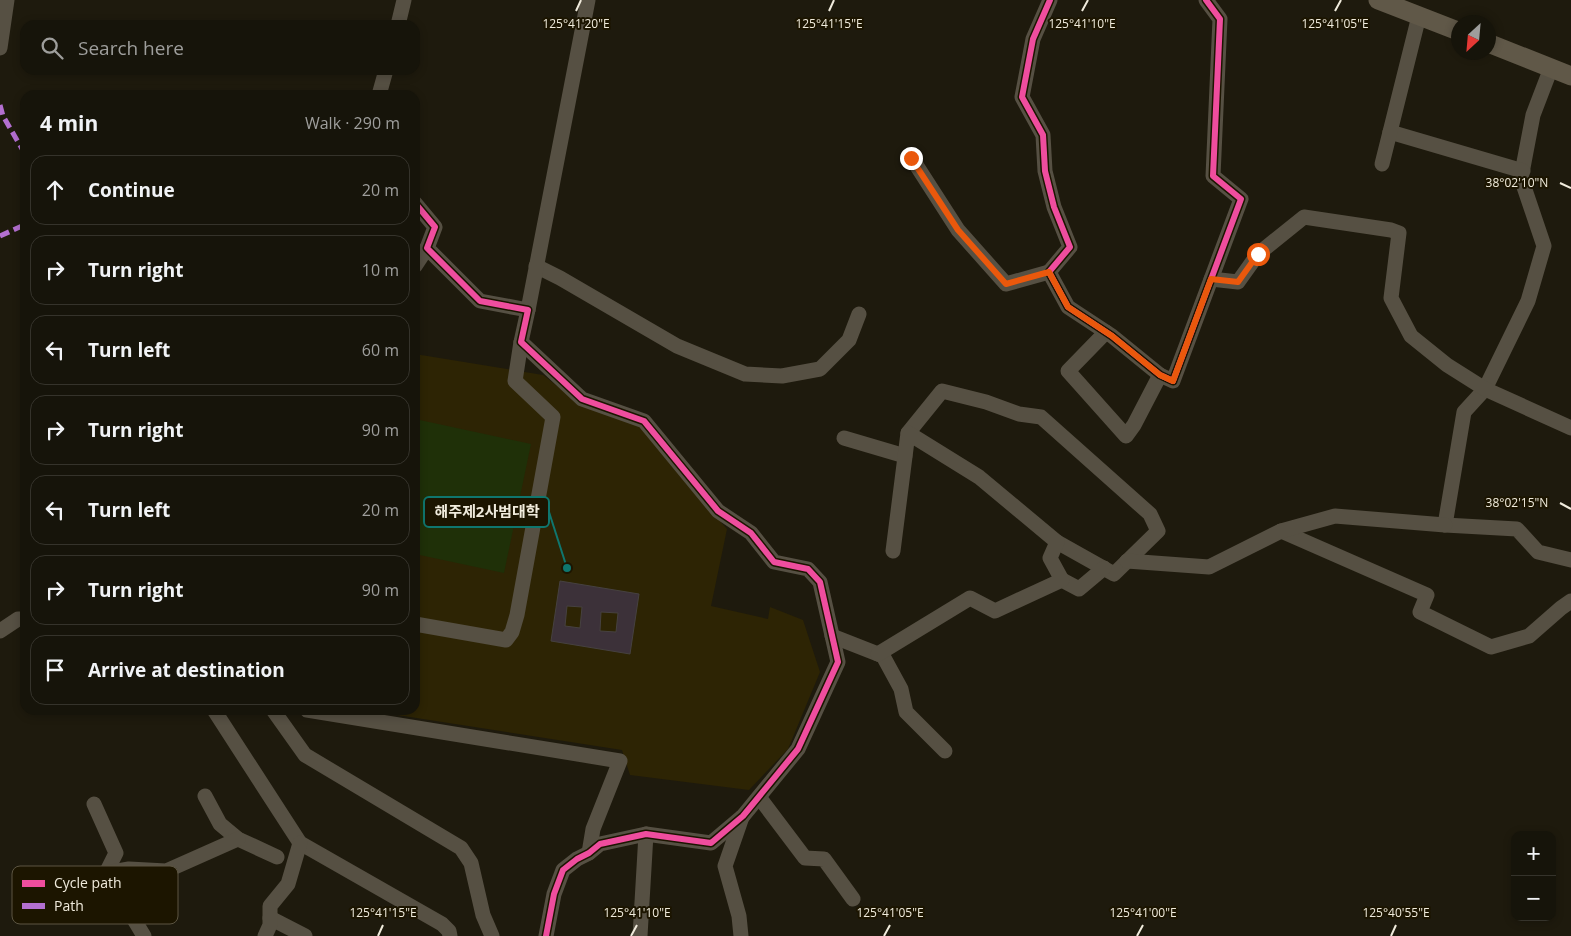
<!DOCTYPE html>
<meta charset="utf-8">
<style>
body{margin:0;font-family:"Open Sans","Noto Sans KR",sans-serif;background:#232118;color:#f1f3f6}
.controls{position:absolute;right:15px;bottom:15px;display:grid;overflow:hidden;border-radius:10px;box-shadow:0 2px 8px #0003}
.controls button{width:45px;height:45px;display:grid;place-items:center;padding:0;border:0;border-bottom:1px solid #35332b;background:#16140a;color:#f1f3f6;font:25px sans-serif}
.compass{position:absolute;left:1451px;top:15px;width:45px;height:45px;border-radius:50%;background:#16140a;box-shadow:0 2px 8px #0003;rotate:206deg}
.stop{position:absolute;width:15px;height:15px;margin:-11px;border:4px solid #ea580c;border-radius:50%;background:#fff}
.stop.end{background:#ea580c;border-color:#fff;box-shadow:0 1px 5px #0008}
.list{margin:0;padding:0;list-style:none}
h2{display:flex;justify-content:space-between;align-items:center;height:65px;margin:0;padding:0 20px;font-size:21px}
h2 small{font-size:16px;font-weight:400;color:#9e9e9c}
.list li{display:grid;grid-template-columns:32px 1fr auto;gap:15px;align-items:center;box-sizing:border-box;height:70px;margin:0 10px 10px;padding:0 10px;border:1px solid #35332b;border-radius:15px}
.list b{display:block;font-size:19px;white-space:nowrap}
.list em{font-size:16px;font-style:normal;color:#9e9e9c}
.icon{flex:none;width:28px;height:28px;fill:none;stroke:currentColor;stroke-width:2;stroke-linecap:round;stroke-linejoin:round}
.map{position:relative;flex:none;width:1571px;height:936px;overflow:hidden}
.search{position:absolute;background:#16140a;box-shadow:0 2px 8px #0003;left:20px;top:20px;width:400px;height:55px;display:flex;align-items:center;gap:12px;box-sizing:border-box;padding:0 18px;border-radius:15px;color:#9e9e9c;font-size:19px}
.panel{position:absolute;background:#16140a;box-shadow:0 2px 8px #0003;left:20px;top:90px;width:400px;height:625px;border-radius:15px}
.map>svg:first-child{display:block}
.built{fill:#2d2404}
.green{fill:#1f3008}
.building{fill:#3c3139;stroke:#464140;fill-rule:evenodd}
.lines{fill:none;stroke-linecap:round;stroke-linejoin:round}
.minor{stroke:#565043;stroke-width:15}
.major{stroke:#605848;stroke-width:19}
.quiet{stroke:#b36fd0;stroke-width:5;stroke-dasharray:10 5;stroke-linecap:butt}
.cycleway-casing{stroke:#1c1500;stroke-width:9}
.cycleway{stroke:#ef4d9e;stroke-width:6}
.route{stroke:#ea580c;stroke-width:6}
.ticks{fill:none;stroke:#f0ebdc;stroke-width:2}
.key{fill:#1c1500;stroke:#5c5542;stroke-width:1}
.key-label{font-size:14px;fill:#f0ebdc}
.ticks-label{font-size:12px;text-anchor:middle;fill:#f0ebdc;stroke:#1c1500;stroke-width:4;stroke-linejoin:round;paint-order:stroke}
.leader{fill:none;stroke:#0f766e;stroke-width:2}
.callout-dot{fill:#0f766e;stroke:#1c1500;stroke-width:2}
.callout{fill:#1c1500;stroke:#0f766e;stroke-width:2}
.callout-label{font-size:15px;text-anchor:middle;font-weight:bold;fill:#f0ebdc}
</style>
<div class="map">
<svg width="1571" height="936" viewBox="0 0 1571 936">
<rect width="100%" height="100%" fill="#1e1a0d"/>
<polygon class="built" points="415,354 543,375 579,403 637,423 697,496 727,529 711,606 768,619 770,607 803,620 820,672 788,749 749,790 630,775 622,750 365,710 415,710"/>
<polygon class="green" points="415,419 531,444 504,573 415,554"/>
<path class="building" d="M560 581 639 594 630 654 551 641ZM567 606 582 607 580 628 565 626ZM601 612 618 613 616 632 600 631Z"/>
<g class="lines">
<g class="minor">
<polyline points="1050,0 1033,39 1022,97 1043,135 1045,171 1054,207 1070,247 1049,272 1068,307 1112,336 1160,375 1173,381 1241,199 1213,176 1220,19 1206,0"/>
<polyline points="398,25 404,0"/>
<polyline points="0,48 7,0"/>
<polyline points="1551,68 1533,115 1521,178 1544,246 1528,301 1485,389 1464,412 1445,525 1517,529 1538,552 1571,560"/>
<polyline points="379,95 386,70"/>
<polyline points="1390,132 1523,171"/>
<polyline points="911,157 958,230 1006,284 1049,272"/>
<polyline points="1382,164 1419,16"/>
<polyline points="415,203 435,227 427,248 480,301 528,310 521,342 582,399 644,421 718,511 751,533 774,562 808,569 820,582 838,662 798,749 743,816 711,843 646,834 600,844 589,853 577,859 563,870 554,894 546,936"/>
<polyline points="415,266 427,248"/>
<polyline points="536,266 560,278 677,346 745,374 782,376 820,369 849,340 859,314"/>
<polyline points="1211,279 1238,282 1258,254 1304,217 1391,230 1399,233 1391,298 1411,336 1447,365 1485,389 1571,428"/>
<polyline points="528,310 588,0"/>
<polyline points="1106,332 1068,371 1126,436 1134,425 1160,375"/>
<polyline points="908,433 942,391 986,402 1019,414 1041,417 1150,514 1158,531 1114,574 1057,542"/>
<polyline points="844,438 905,456"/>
<polyline points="1281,531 1427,595 1420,612 1491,647 1529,636 1561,608 1571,601"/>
<polyline points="1127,561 1209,567 1281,531 1335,516 1445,525"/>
<polyline points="1062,580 1079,589 1104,568"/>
<polyline points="415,624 506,640 512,632 517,615 553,417 515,381 521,342"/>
<polyline points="0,631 18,619 25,619"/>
<polyline points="832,636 883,656 901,689 906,712 945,751"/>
<polyline points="878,654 970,598 995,611 1062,580 1050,558 1057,542 979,477 908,433 893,551"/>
<polyline points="214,710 300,843 442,924 449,931 450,936"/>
<polyline points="273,710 305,755 461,848 471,863 483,915 492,936"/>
<polyline points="307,710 620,761 593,829 589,853"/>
<polyline points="205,796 220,824 238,839 277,857"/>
<polyline points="759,797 805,858 824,859 853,899"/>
<polyline points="94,804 116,853 106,873 144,936"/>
<polyline points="106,873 129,869 166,871 238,839"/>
<polyline points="270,918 305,936"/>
<polyline points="265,936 270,925 270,906 288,884 300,843"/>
<polyline points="640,936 646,834"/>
<polyline points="741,936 739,916 725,866 742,817"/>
</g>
<g class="major">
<polyline points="1378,0 1458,31"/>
<polyline points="1488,43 1571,76"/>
</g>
<g class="quiet">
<polyline points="0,105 3,116 25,154"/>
<polyline points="0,236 22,226 25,227"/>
</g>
<defs>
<g id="cycleway">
<polyline points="1050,0 1033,39 1022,97 1043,135 1045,171 1054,207 1070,247 1049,272 1068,307 1112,336 1160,375 1173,381 1241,199 1213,176 1220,19 1206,0"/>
<polyline points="415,203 435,227 427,248 480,301 528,310 521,342 582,399 644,421 718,511 751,533 774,562 808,569 820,582 838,662 798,749 743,816 711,843 646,834 600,844 589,853 577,859 563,870 554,894 546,936"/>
</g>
</defs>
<use href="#cycleway" class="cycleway-casing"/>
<use href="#cycleway" class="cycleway"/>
</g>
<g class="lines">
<polyline class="route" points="911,158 958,230 1006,284 1049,272 1068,307 1112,336 1160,375 1173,381 1211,279 1238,282 1258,254"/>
</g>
<path class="ticks" d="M576 11 581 0M829 11 834 0M1082 11 1088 0M1335 11 1341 0M1560 183 1571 188M1560 503 1571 509M378 936 383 925M631 936 637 925M884 936 890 925M1137 936 1143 925M1391 936 1396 925"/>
<rect x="12" y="866" width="166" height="58" rx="8" class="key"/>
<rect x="22" y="880" width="23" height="7" fill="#ef4d9e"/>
<rect x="22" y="903" width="23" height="6" fill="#b36fd0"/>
<g class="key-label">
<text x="54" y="888">Cycle path</text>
<text x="54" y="911">Path</text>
</g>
<g class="ticks-label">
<text x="576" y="28">125°41'20"E</text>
<text x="829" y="28">125°41'15"E</text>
<text x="1082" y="28">125°41'10"E</text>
<text x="1335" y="28">125°41'05"E</text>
<text x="1517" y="187">38°02'10"N</text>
<text x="1517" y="507">38°02'15"N</text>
<text x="383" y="917">125°41'15"E</text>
<text x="637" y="917">125°41'10"E</text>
<text x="890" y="917">125°41'05"E</text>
<text x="1143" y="917">125°41'00"E</text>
<text x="1396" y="917">125°40'55"E</text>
</g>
<path class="leader" d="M567 568L549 512"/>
<circle class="callout-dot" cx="567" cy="568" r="5"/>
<rect class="callout" x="424" y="497" width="125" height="30" rx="5"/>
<g class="callout-label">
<text x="487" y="517">해주제2사범대학</text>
</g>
</svg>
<div class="controls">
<button>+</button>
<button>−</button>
</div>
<svg class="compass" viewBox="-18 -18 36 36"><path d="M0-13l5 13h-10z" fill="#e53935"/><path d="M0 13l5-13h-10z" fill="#9e9e9c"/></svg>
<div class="stop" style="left:1258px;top:254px"></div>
<div class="stop end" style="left:911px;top:158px"></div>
<div class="search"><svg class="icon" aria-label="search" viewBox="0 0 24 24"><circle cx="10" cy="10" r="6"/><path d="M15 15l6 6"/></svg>Search here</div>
<section class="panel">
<h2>4 min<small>Walk · 290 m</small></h2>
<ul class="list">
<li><svg class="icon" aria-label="ahead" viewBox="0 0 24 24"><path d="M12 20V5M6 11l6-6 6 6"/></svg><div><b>Continue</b></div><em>20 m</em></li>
<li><svg class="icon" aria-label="right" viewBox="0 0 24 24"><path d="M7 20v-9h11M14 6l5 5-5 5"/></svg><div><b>Turn right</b></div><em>10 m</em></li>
<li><svg class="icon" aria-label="left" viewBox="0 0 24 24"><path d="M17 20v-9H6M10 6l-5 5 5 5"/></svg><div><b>Turn left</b></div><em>60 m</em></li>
<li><svg class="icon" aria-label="right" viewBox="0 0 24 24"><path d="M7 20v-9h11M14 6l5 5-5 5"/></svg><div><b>Turn right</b></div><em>90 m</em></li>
<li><svg class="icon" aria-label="left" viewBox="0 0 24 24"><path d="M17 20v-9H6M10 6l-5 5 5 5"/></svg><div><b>Turn left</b></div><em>20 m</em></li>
<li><svg class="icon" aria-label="right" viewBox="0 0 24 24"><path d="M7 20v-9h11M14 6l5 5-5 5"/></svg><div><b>Turn right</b></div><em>90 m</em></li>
<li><svg class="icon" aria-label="arrive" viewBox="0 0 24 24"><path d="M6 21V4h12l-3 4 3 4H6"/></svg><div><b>Arrive at destination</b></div></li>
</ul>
</section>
</div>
